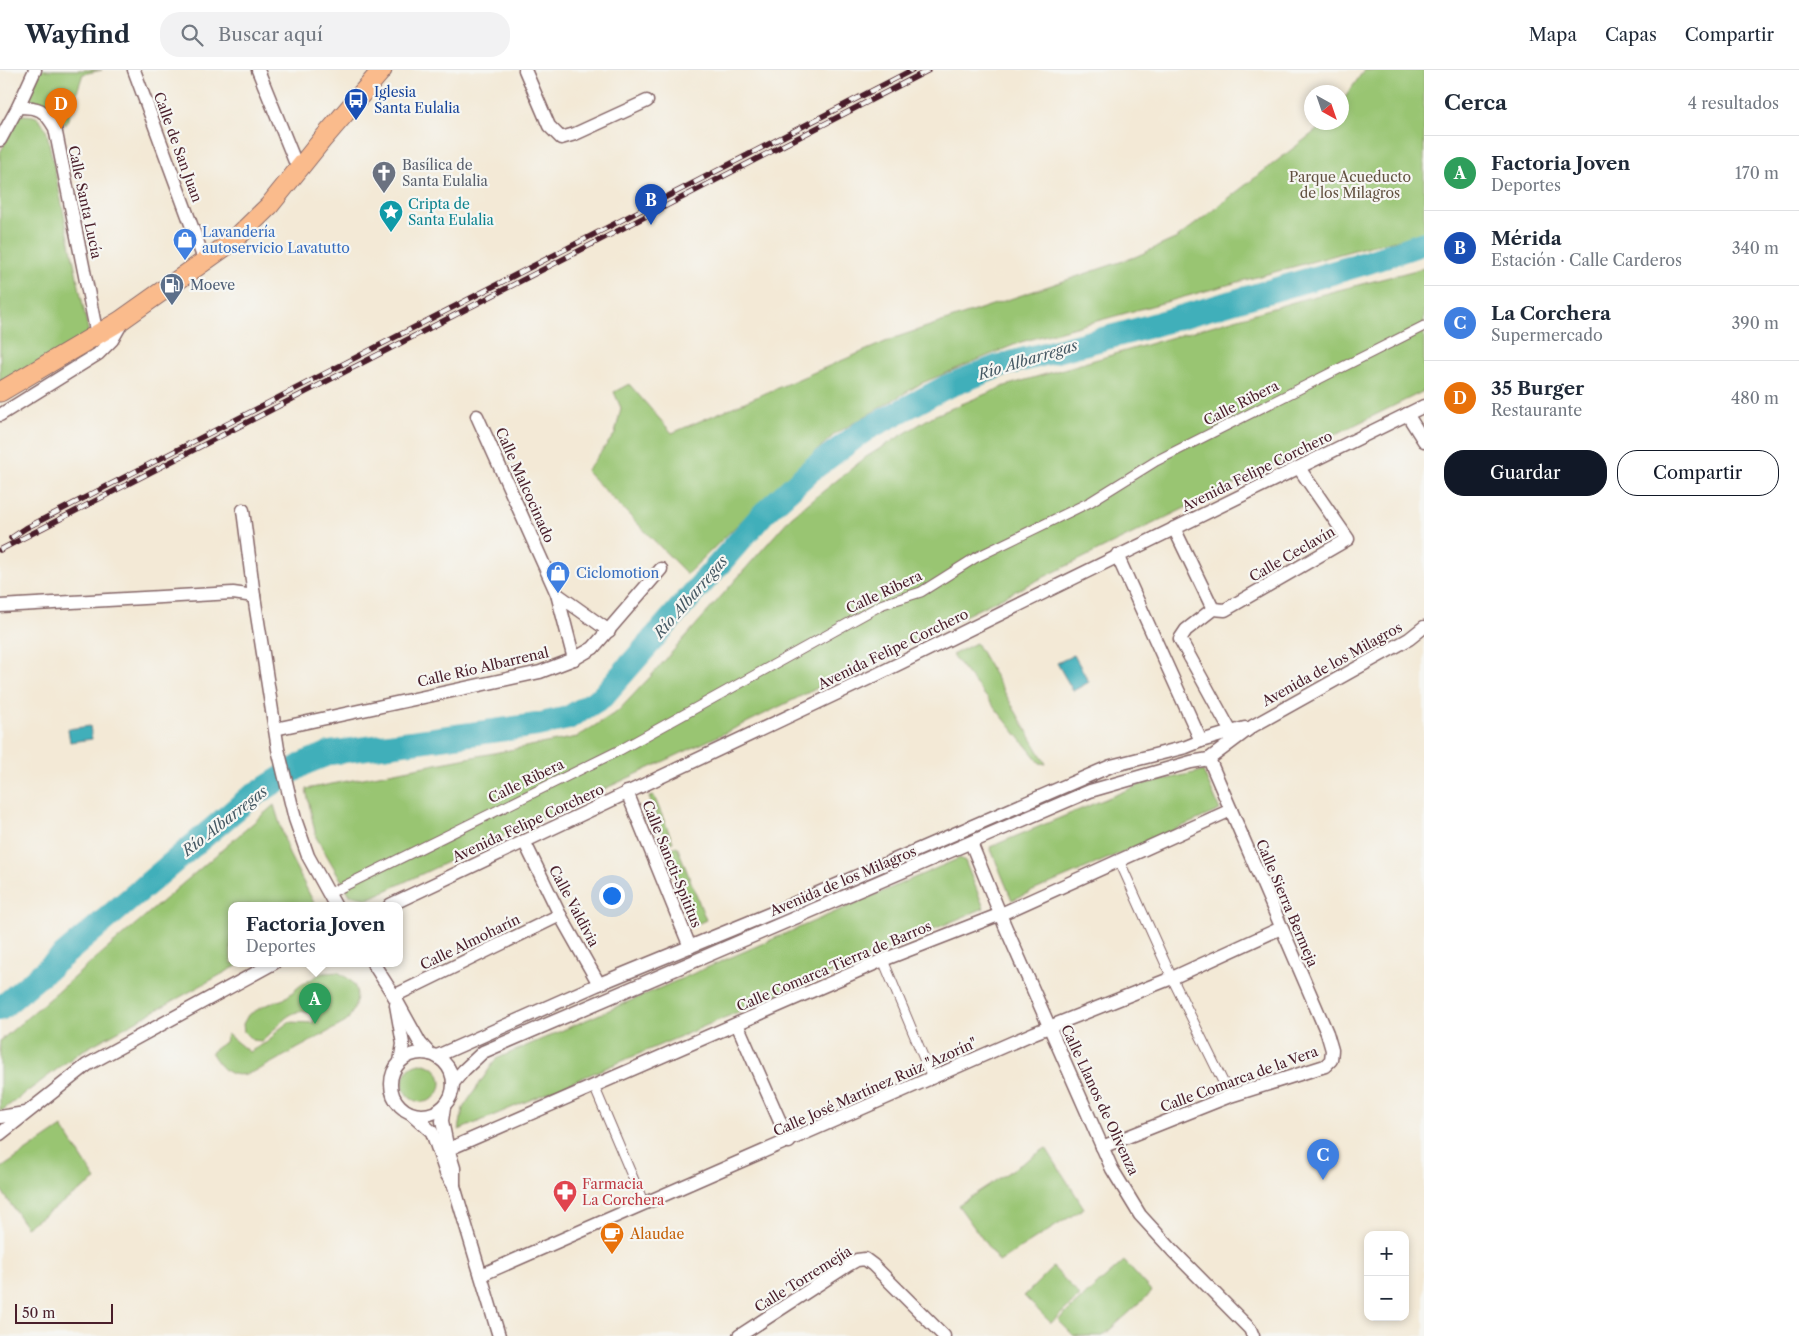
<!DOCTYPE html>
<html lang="es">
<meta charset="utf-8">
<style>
body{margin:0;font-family:"Libre Caslon Text",serif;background:#f2f2f3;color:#1f2937}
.controls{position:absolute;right:15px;bottom:15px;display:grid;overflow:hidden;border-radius:10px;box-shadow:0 2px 8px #0003}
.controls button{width:45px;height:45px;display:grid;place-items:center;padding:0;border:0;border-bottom:1px solid #e0e1e3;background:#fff;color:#1f2937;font:25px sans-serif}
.compass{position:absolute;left:1304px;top:15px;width:45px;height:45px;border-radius:50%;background:#fff;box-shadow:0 2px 8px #0003;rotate:140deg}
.scale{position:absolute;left:15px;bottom:12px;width:98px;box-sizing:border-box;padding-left:5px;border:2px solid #4a1f2b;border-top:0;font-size:14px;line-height:18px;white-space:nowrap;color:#4a1f2b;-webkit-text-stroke:4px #f6f6f2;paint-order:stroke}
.you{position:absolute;left:611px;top:825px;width:18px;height:18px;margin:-12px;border:4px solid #fff;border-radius:50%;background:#1a73e8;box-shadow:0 0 0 8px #1a73e833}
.badge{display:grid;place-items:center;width:32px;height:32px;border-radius:50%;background:#111827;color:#fff;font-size:16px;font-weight:700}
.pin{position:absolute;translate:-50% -41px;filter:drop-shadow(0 1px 2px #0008)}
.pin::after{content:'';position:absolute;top:26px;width:18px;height:15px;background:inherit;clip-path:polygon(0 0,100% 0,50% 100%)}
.popup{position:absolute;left:228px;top:832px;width:175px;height:65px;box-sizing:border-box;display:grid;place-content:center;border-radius:10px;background:#fff;filter:drop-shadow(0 1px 4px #0005);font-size:16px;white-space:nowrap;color:#747a83}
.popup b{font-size:19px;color:#1f2937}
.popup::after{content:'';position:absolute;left:50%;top:100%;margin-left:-10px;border:10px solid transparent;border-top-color:#fff}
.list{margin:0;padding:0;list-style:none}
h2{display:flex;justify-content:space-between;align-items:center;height:65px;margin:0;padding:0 20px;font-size:21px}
h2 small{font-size:16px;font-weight:400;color:#747a83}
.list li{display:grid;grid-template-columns:32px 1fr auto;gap:15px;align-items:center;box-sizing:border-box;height:75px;padding:0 20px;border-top:1px solid #e0e1e3}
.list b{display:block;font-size:19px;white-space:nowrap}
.list p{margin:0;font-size:16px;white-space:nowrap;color:#747a83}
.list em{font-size:16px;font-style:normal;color:#747a83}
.actions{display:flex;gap:10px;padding:15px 20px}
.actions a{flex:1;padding:11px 0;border:1px solid #111827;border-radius:20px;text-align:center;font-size:18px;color:#111827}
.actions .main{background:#111827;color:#fff}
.icon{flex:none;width:28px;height:28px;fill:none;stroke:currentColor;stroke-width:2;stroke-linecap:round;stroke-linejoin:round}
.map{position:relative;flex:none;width:1424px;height:1266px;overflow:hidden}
header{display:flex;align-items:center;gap:30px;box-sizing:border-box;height:70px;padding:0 25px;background:#fff;border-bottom:1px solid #e0e1e3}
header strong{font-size:24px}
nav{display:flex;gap:28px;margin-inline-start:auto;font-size:18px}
.search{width:350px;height:45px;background:#f2f2f3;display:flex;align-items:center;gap:12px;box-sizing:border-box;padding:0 18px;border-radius:20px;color:#747a83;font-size:19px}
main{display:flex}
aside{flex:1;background:#fff}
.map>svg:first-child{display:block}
.green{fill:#99c572;stroke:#72724e}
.water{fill:#3fafba;stroke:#446772}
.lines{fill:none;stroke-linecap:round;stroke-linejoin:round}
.river{stroke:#3fafba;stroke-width:24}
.pedestrian-casing{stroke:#856667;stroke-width:11}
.minor-casing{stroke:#856667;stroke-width:15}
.primary-casing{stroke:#856667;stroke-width:21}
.pedestrian{stroke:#fff;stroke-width:9}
.minor{stroke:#fff;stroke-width:12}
.primary{stroke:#fabb8c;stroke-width:19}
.rail-casing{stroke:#4a1f2b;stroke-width:5.5}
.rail{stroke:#f6f6f2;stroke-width:4;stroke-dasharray:11;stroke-linecap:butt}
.labels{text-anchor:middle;stroke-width:4.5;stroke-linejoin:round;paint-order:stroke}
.transit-label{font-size:14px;fill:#164399;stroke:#f6f6f2;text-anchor:start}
.street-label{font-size:14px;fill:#4a1f2b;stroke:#f6f6f2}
.worship-label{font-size:14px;fill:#5b616d;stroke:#f6f6f2;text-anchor:start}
.park-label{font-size:14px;fill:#625140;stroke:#f6f6f2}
.culture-label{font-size:14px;fill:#0d838f;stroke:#f6f6f2;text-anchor:start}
.shop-label{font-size:14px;fill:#366cbe;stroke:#f6f6f2;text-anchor:start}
.service-label{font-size:14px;fill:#4e5e75;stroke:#f6f6f2;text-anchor:start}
.health-label{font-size:14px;fill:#be3a42;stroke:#f6f6f2;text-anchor:start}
.food-label{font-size:14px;fill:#c56008;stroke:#f6f6f2;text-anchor:start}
.water-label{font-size:15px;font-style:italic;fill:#465964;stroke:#f6f6f2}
</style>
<header>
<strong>Wayfind</strong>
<div class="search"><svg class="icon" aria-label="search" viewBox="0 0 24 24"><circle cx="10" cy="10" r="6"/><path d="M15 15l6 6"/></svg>Buscar aquí</div>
<nav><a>Mapa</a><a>Capas</a><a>Compartir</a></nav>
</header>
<main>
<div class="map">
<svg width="1424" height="1266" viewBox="0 0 1424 1266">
<rect width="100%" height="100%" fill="#f6f6f2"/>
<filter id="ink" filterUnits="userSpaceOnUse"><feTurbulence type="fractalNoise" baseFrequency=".02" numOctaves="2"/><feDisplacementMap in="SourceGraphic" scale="10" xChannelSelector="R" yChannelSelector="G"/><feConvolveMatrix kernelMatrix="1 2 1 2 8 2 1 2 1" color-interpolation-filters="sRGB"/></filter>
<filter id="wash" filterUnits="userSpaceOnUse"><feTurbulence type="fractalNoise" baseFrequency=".0096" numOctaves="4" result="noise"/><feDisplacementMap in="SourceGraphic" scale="20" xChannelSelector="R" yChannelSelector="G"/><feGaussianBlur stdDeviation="1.12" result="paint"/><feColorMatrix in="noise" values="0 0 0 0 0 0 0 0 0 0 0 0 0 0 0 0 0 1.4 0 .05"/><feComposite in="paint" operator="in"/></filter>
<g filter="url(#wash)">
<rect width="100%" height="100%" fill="#f3e9d6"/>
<g class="green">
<polygon points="40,0 102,0 83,4 66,55 44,34 26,30"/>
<polygon points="1364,0 1424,0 1424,164 1365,177 1021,272 922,313 835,364 763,430 687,504 586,401 615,364 621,338 614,322 629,314 672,363 897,267 1135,187 1177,168 1326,53 1342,52 1342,32"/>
<path d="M19 45C37 45 40 46 47 63L89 264 0 315V83Z"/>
<polygon points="1424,198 1424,321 744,654 368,829 350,825 316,767 306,719 577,667 618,641 651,606 791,447 866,387 933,346 1005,316 1304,229"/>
<polygon points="976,573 1046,694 1040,693 952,585"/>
<polygon points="1203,701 1220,740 1012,830 990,777 1139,715"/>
<polygon points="654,726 673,772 666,773 649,727"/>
<polygon points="274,735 289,784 315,835 231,835 231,893 242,893 80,982 0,1042 0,971"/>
<polygon points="677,776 706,850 693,856 668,779"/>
<polygon points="960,788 965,791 984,838 459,1060 463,1038 496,989"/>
<path d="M338 902C342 905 348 908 351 911 363 924 354 941 346 952L262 998C236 1010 226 1007 211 982L225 972 227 964 249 982 269 971 278 960 289 952 313 953 315 945C290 932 279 958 262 971L252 970 244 962 243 954 248 945 266 935 284 929 301 915 322 903Z"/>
<circle cx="422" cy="1013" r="19"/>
<polygon points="62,1057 96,1110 26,1157 0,1118 0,1099"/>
<polygon points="1046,1078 1084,1138 999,1192 958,1135"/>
<polygon points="1124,1191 1152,1222 1103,1266 1074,1266 1058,1250"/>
<polygon points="1053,1197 1080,1226 1051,1253 1024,1226"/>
</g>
<g class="water">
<polygon points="1074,585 1089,612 1073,621 1057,593"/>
<polygon points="90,656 92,669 70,672 68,659"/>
</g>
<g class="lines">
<polyline class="river" points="0,939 248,729 305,693 330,683 537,655 568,648 602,627 764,443 811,400 865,360 946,317 999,296 1129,262 1270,221 1369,192 1424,173"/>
</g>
</g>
<g filter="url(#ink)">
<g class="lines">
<defs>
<g id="pedestrian">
<polyline points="1119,790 1172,908 1230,1026"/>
<polyline points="328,824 620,680 883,534 921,522 975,488 1090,432 1156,391 1424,256"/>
<polyline points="883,890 932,1008"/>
<polyline points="594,1016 644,1134"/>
</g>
<g id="minor">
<polyline points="134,0 205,192"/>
<polyline points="258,0 298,99"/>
<polyline points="525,0 549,56 561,68 575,64 647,31"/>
<path d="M18 37C39 37 44 39 55 58L97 265"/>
<polyline points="0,70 18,37 35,0"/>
<polyline points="1407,344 1424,371"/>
<polyline points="0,345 98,284 112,270 120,256 120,251"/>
<polyline points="477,346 557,524 574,589"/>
<polyline points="243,440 254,526 278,679 295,749 308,786 335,835"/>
<polyline points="1174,458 1213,539"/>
<polyline points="1117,485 1201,671"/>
<polyline points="557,524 609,561"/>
<polyline points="0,536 233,523 254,526"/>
<polyline points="275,659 540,602 574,589 593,578 661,499"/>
<polyline points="1231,662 1180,569 1186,560 1213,539 1225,540 1348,469 1299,398"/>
<polyline points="627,722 690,877"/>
<polyline points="524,771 560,845 599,914"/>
<polyline points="971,773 1005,856 1112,1099 1140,1145 1173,1181 1250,1259 1253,1266"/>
<polyline points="390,835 876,605 1424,336"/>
<polyline points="373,893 394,926 420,973 430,984"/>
<polyline points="394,926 560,845"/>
<polyline points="396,935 403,974 400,992"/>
<polyline points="737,954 789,1072"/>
<circle cx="422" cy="1014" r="31"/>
<polyline points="437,986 599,914 779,840 1111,696 1186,677 1201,671 1245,658"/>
<polyline points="453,1013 464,1000 483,982 1090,721 1191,692 1209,689 1253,656 1409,569 1424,557"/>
<polyline points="444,1037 442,1051 447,1075 454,1098 454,1115"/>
<polyline points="413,1045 432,1062 446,1103 454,1116 499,1266"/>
<polyline points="0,1047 25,1043"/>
<polyline points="0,1064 87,995 274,893"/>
<polyline points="1102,1077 1230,1026 1325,996 1331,990 1332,980 1327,963 1209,689"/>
<polyline points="449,1079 883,890 1001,844 1231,740"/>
<polyline points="481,1205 1034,963 1172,908 1281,858"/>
<polyline points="739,1266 848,1195 857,1190 865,1189 873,1195 944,1266"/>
</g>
<polyline id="primary" points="0,322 120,251 233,171 269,136 322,70 382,0"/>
</defs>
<use href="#pedestrian" class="pedestrian-casing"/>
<use href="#minor" class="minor-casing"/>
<use href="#primary" class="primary-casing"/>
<use href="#pedestrian" class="pedestrian"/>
<use href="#minor" class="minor"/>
<use href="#primary" class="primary"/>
<defs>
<g id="rail">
<polyline points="11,468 26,458 912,0"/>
<polyline points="0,480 929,0"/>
</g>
</defs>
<use href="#rail" class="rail-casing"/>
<use href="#rail" class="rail"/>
</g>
</g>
<defs>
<symbol id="bus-pin" viewBox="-11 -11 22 30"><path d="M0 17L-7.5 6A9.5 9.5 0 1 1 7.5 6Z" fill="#1a4fb4" stroke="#f6f6f2"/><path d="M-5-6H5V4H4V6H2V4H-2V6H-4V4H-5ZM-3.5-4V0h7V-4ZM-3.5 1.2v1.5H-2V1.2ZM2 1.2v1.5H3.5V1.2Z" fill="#fff"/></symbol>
<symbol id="church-pin" viewBox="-11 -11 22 30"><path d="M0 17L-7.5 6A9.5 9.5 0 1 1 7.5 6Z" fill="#6b7280" stroke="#f6f6f2"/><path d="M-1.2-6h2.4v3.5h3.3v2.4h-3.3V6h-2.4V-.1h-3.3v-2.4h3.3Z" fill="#fff"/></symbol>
<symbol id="sight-pin" viewBox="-11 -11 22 30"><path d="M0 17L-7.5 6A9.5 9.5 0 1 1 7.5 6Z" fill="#0f9aa8" stroke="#f6f6f2"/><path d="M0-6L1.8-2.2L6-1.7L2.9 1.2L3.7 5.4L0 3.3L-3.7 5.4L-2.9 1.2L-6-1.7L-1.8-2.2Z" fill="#fff"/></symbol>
<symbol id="shop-pin" viewBox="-11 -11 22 30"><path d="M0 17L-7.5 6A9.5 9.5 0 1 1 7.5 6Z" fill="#3f7fe0" stroke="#f6f6f2"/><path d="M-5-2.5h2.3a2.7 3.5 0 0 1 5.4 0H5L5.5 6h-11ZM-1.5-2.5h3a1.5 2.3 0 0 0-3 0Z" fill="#fff"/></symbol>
<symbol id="fuel-pin" viewBox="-11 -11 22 30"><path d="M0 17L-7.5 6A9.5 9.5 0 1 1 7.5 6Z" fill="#5c6f8a" stroke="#f6f6f2"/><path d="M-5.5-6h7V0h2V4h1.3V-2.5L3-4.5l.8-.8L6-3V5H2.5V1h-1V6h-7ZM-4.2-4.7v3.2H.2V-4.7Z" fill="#fff"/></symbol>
<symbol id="pharmacy-pin" viewBox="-11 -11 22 30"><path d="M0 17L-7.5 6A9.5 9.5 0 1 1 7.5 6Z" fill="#e0444e" stroke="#f6f6f2"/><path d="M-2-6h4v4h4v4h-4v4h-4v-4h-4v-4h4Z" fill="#fff"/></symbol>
<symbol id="cafe-pin" viewBox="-11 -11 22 30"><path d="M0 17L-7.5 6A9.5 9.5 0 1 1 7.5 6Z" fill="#e8710a" stroke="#f6f6f2"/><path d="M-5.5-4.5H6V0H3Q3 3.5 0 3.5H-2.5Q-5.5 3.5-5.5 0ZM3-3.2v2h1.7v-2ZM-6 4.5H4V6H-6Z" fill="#fff"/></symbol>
</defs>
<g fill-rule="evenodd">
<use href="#bus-pin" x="342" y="16" width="28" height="38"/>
<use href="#church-pin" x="370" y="89" width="28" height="38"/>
<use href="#sight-pin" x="377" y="128" width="28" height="38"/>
<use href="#shop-pin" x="171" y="156" width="28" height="38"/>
<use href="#fuel-pin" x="158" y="201" width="28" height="38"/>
<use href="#shop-pin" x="544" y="489" width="28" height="38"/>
<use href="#pharmacy-pin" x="551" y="1108" width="28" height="38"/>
<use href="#cafe-pin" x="598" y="1150" width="28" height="38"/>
</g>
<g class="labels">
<g class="transit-label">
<text x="374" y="27">Iglesia<tspan x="374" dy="16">Santa Eulalia</tspan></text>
</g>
<g class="street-label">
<text transform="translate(178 77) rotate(70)" y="5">Calle de San Juan</text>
<text transform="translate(85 132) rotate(78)" y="5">Calle Santa Lucía</text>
<text transform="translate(1241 333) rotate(-27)" y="5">Calle Ribera</text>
<text transform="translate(1257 401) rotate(-26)" y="5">Avenida Felipe Corchero</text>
<text transform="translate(525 415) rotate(66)" y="5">Calle Malcocinado</text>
<text transform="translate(1292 484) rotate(-30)" y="5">Calle Ceclavín</text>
<text transform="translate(884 522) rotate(-25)" y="5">Calle Ribera</text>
<text transform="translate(893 579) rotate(-26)" y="5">Avenida Felipe Corchero</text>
<text transform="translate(1332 594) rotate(-29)" y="5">Avenida de los Milagros</text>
<text transform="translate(483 597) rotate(-13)" y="5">Calle Río Albarrenal</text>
<text transform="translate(526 711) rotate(-26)" y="5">Calle Ribera</text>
<text transform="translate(528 753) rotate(-25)" y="5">Avenida Felipe Corchero</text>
<text transform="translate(672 794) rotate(68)" y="5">Calle Sancti-Spititus</text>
<text transform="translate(843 811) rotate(-23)" y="5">Avenida de los Milagros</text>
<text transform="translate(1287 833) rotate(67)" y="5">Calle Sierra Bermeja</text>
<text transform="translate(574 836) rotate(62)" y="5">Calle Valdivia</text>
<text transform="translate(470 872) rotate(-26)" y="5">Calle Almoharín</text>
<text transform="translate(834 896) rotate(-23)" y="5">Calle Comarca Tierra de Barros</text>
<text transform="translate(1239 1009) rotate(-20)" y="5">Calle Comarca de la Vera</text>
<text transform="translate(875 1017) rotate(-24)" y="5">Calle José Martínez Ruiz "Azorín"</text>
<text transform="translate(1100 1030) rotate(65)" y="5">Calle Llanos de Olivenza</text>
<text transform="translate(803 1209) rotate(-32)" y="5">Calle Torremejía</text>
</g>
<g class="worship-label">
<text x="402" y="100">Basílica de<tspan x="402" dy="16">Santa Eulalia</tspan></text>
</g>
<g class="park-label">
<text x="1350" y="112">Parque Acueducto<tspan x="1350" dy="16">de los Milagros</tspan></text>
</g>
<g class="culture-label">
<text x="408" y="139">Cripta de<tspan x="408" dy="16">Santa Eulalia</tspan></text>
</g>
<g class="shop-label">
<text x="202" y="167">Lavandería<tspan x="202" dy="16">autoservicio Lavatutto</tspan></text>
<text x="576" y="508">Ciclomotion</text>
</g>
<g class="service-label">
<text x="190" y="220">Moeve</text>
</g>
<g class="health-label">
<text x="582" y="1119">Farmacia<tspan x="582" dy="16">La Corchera</tspan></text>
</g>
<g class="food-label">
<text x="630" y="1169">Alaudae</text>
</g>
<g class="water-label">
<text transform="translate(1028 290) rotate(-17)" y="5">Río Albarregas</text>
<text transform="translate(691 527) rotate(-49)" y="5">Río Albarregas</text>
<text transform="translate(225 751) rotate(-38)" y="5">Río Albarregas</text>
</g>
</g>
</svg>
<div class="controls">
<button>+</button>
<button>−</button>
</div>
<svg class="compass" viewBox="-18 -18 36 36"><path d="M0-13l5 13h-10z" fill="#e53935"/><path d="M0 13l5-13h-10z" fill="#747a83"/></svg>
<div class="scale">50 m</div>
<div class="you"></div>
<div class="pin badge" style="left:315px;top:954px;background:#2e9e5b">A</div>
<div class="popup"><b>Factoria Joven</b>Deportes</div>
<div class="pin badge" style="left:651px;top:155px;background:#1a4fb4">B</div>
<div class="pin badge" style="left:1323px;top:1110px;background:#3f7fe0">C</div>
<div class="pin badge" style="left:61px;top:59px;background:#e8710a">D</div>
</div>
<aside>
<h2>Cerca<small>4 resultados</small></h2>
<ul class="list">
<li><span class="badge" style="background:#2e9e5b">A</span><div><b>Factoria Joven</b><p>Deportes</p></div><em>170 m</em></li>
<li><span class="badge" style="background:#1a4fb4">B</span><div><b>Mérida</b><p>Estación · Calle Carderos</p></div><em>340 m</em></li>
<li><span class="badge" style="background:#3f7fe0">C</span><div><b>La Corchera</b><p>Supermercado</p></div><em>390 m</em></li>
<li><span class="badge" style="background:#e8710a">D</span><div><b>35 Burger</b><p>Restaurante</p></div><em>480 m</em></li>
</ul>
<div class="actions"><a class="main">Guardar</a><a>Compartir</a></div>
</aside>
</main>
